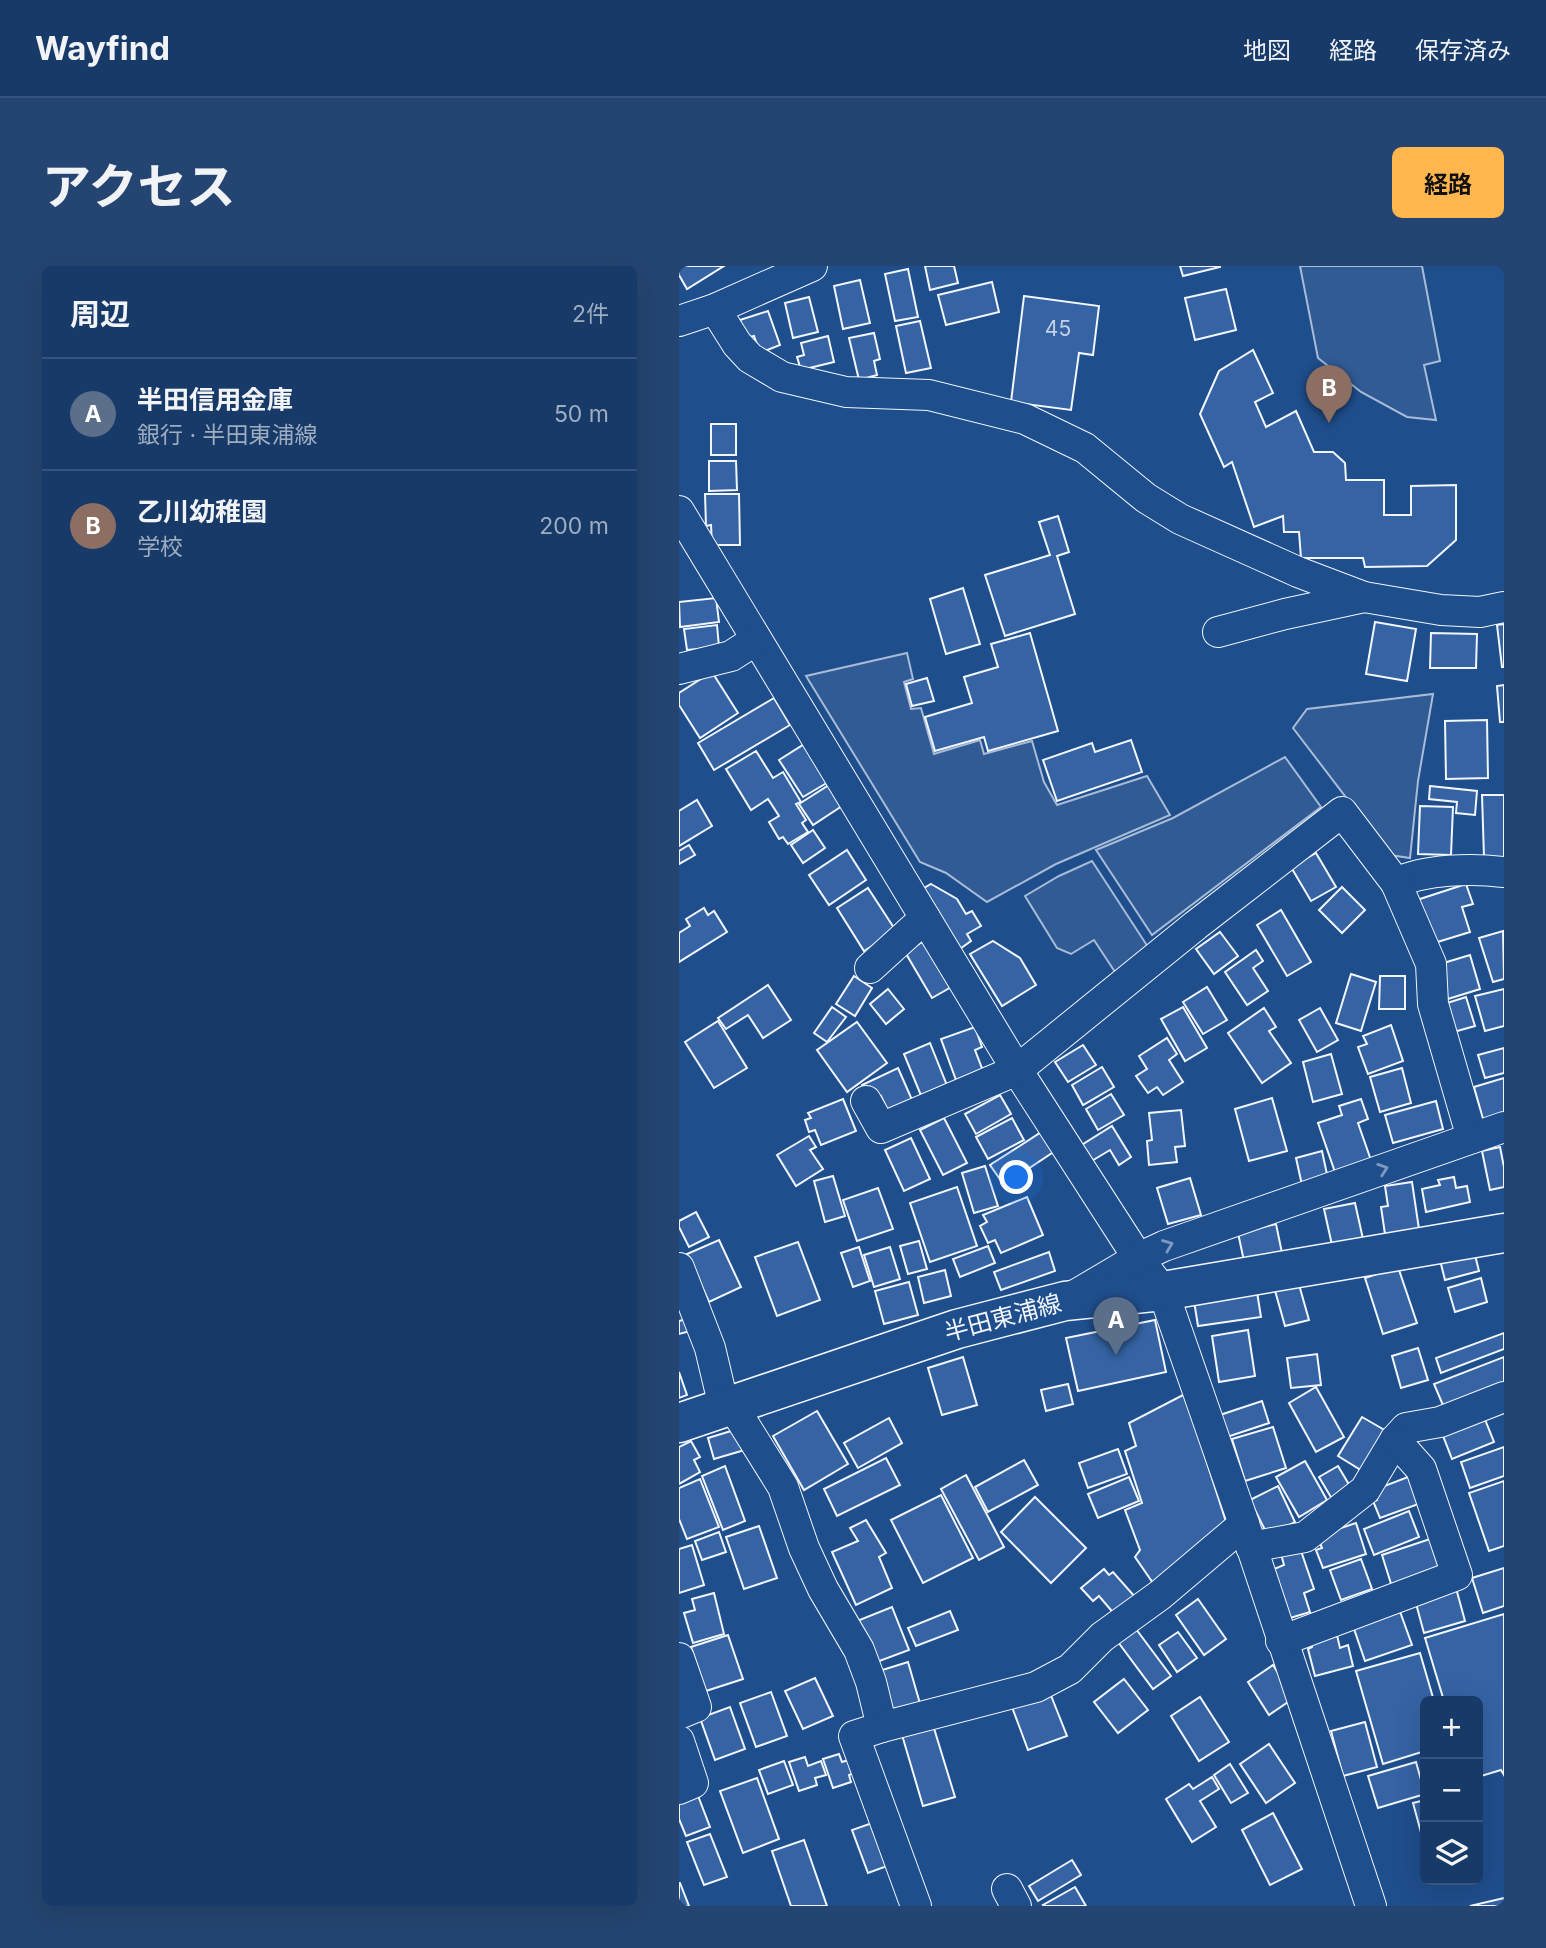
<!DOCTYPE html>
<html lang="ja">
<meta charset="utf-8">
<style>
body{margin:0;font-family:Inter,"Noto Sans JP",sans-serif;background:#244571;color:#f1f3f6}
.controls{position:absolute;right:21px;bottom:21px;display:grid;overflow:hidden;border-radius:10px;box-shadow:0 7px 28px #0002}
.controls button{width:63px;height:63px;display:grid;place-items:center;padding:0;border:0;border-bottom:2px solid #36547d;background:#173a69;color:#f1f3f6;font:35px sans-serif}
.you{position:absolute;left:338px;top:912px;width:24px;height:24px;margin:-18px;border:5px solid #fff;border-radius:50%;background:#1a73e8;box-shadow:0 0 0 10px #1a73e833}
.badge{display:grid;place-items:center;width:46px;height:46px;border-radius:50%;background:#ffb74d;color:#fff;font-size:23px;font-weight:700}
.pin{position:absolute;translate:-50% -58px;filter:drop-shadow(0 2px 4px #0008)}
.pin::after{content:'';position:absolute;top:37px;width:24px;height:21px;background:inherit;clip-path:polygon(0 0,100% 0,50% 100%)}
.list{margin:0;padding:0;list-style:none}
h2{display:flex;justify-content:space-between;align-items:center;height:91px;margin:0;padding:0 28px;font-size:30px}
h2 small{font-size:23px;font-weight:400;color:#9eadc0}
.list li{display:grid;grid-template-columns:46px 1fr auto;gap:21px;align-items:center;box-sizing:border-box;height:112px;padding:0 28px;border-top:2px solid #36547d}
.list b{display:block;font-size:26px;white-space:nowrap}
.list p{margin:0;font-size:23px;white-space:nowrap;color:#9eadc0}
.list em{font-size:23px;font-style:normal;color:#9eadc0}
.icon{flex:none;width:38px;height:38px;fill:none;stroke:currentColor;stroke-width:2;stroke-linecap:round;stroke-linejoin:round}
.map{position:relative;flex:none;width:825px;height:1640px;overflow:hidden;border-radius:10px}
header{display:flex;align-items:center;gap:42px;box-sizing:border-box;height:98px;padding:0 35px;background:#173a69;border-bottom:2px solid #36547d}
header strong{font-size:33px}
nav{display:flex;gap:38px;margin-inline-start:auto;font-size:24px}
.intro{display:flex;align-items:center;justify-content:space-between;box-sizing:border-box;height:168px;padding:0 42px}
h1{margin:0;font-size:49px}
.button{padding:18px 32px;border-radius:10px;background:#ffb74d;color:#111;font-size:24px;font-weight:700}
main{display:flex;gap:42px;padding:0 42px}
aside{flex:1;background:#173a69;border-radius:10px;box-shadow:0 7px 28px #0002}
.map>svg:first-child{display:block}
.built{fill:#305b95;stroke:#a8bbd7;stroke-width:2}
.building{fill:#3563a3;stroke:#f2f6ff;stroke-width:2}
.lines{fill:none;stroke-linecap:round;stroke-linejoin:round}
.minor-casing{stroke:#f2f6ff;stroke-width:32}
.major-casing{stroke:#f2f6ff;stroke-width:41}
.minor{stroke:#1f4e8c;stroke-width:30}
.major{stroke:#1f4e8c;stroke-width:38}
.oneway{stroke:#7e9ac0}
.labels{text-anchor:middle;stroke-width:5;stroke-linejoin:round;paint-order:stroke}
.number-label{font-size:21px;fill:#c3d1e8}
.street-label{font-size:24px;fill:#f2f6ff;stroke:#1f4e8c}
</style>
<header>
<strong>Wayfind</strong>
<nav><a>地図</a><a>経路</a><a>保存済み</a></nav>
</header>
<div class="intro"><h1>アクセス</h1><a class="button">経路</a></div>
<main>
<aside>
<h2>周辺<small>2件</small></h2>
<ul class="list">
<li><span class="badge" style="background:#5c6f8a">A</span><div><b>半田信用金庫</b><p>銀行 · 半田東浦線</p></div><em>50 m</em></li>
<li><span class="badge" style="background:#8d6e63">B</span><div><b>乙川幼稚園</b><p>学校</p></div><em>200 m</em></li>
</ul>
</aside>
<div class="map">
<svg width="825" height="1640" viewBox="0 0 825 1640">
<rect width="100%" height="100%" fill="#1f4e8c"/>
<g class="built">
<polygon points="621,0 743,0 761,95 745,99 757,154 728,151 682,126 639,92"/>
<polygon points="228,387 234,413 225,416 232,443 242,442 255,488 301,474 305,488 353,475 365,516 378,539 468,510 491,549 377,598 308,636 267,607 241,596 127,410"/>
<polygon points="754,428 739,515 731,592 711,589 614,462 628,443"/>
<polygon points="606,491 642,541 473,669 417,584 494,552"/>
<polygon points="413,595 469,681 438,709 415,674 392,688 378,682 346,630 380,610"/>
</g>
<g class="building">
<polygon points="0,0 45,0 8,23 0,9"/>
<polygon points="246,0 275,0 279,17 251,24"/>
<polygon points="501,0 541,0 541,1 504,10"/>
<polygon points="229,3 239,51 216,55 206,8"/>
<polygon points="181,14 191,57 164,63 155,20"/>
<polygon points="313,16 320,46 267,59 259,29"/>
<polygon points="547,23 557,64 516,74 506,32"/>
<polygon points="345,30 420,40 414,89 400,87 392,144 332,136"/>
<polygon points="130,31 139,66 114,72 106,37"/>
<polygon points="89,45 101,79 81,87 75,70 67,72 61,54"/>
<polygon points="241,55 252,102 227,107 217,60"/>
<polygon points="195,67 201,93 195,95 198,109 180,114 170,72"/>
<polygon points="149,70 155,96 122,104 118,91 125,89 122,77"/>
<polygon points="574,84 594,127 576,136 587,161 617,145 635,186 654,186 666,197 667,214 705,214 705,249 732,249 732,220 777,219 777,274 748,300 686,301 684,292 622,292 620,266 605,266 604,250 575,261 553,196 545,201 521,148 540,105"/>
<rect x="32" y="158" width="25" height="31"/>
<polygon points="30,195 57,195 58,224 30,225"/>
<polygon points="26,228 60,228 61,279 33,279 32,259 27,260"/>
<polygon points="379,250 390,286 378,290 396,348 326,370 306,309 371,289 360,256"/>
<polygon points="284,322 301,378 267,388 251,333"/>
<polygon points="37,332 40,356 1,361 0,336"/>
<polygon points="696,356 737,363 728,415 687,408"/>
<polygon points="825,358 825,401 823,401 818,359"/>
<polygon points="38,359 40,381 8,384 5,363"/>
<polygon points="351,367 379,465 309,485 305,471 256,485 246,451 293,437 285,411 319,401 312,378"/>
<polygon points="752,367 798,368 797,402 751,402"/>
<polygon points="33,406 59,447 21,472 0,439 0,427"/>
<polygon points="248,412 255,435 233,440 227,418"/>
<polygon points="825,419 825,456 821,456 818,420"/>
<polygon points="95,432 111,459 35,504 19,477"/>
<polygon points="808,454 809,512 767,513 766,455"/>
<polygon points="452,474 463,506 378,535 364,494 413,477 416,486"/>
<polygon points="127,477 151,515 124,531 100,494"/>
<polygon points="77,485 94,512 104,506 122,536 117,538 127,554 123,557 129,566 109,578 104,571 100,573 90,556 100,550 89,533 72,544 47,503"/>
<polygon points="150,519 163,540 134,559 120,538"/>
<polygon points="751,520 798,525 796,549 777,547 778,536 750,533"/>
<polygon points="803,529 825,529 825,591 805,591"/>
<polygon points="18,534 33,560 0,580 0,545"/>
<polygon points="741,540 774,541 772,589 739,588"/>
<polygon points="134,564 146,582 124,597 112,579"/>
<polygon points="10,579 16,589 0,598 0,585"/>
<polygon points="168,584 187,614 150,639 130,609"/>
<polygon points="637,587 657,621 632,635 612,601"/>
<polygon points="252,618 278,633 287,648 293,645 302,660 288,668 292,675 278,685 240,625"/>
<polygon points="787,618 794,638 783,641 791,666 752,678 738,634"/>
<polygon points="663,621 686,644 663,667 640,644"/>
<polygon points="189,622 217,665 185,685 158,642"/>
<polygon points="25,642 29,649 35,645 48,666 0,696 0,667 11,660 7,653"/>
<polygon points="602,644 632,696 608,710 578,659"/>
<polygon points="824,665 825,713 814,716 800,672"/>
<polygon points="541,666 559,690 535,708 517,683"/>
<polygon points="247,674 274,720 253,732 226,686"/>
<polygon points="314,675 341,692 357,719 323,740 291,688"/>
<polygon points="577,684 584,695 574,702 589,725 568,739 546,706"/>
<polygon points="791,689 801,723 769,733 758,699"/>
<polygon points="672,708 697,716 682,765 657,757"/>
<polygon points="175,710 193,722 176,750 157,738"/>
<polygon points="701,710 726,710 726,743 700,743"/>
<polygon points="89,719 112,754 84,772 69,749 47,763 39,752"/>
<polygon points="528,721 548,754 524,768 504,736"/>
<polygon points="209,723 225,743 207,758 191,738"/>
<polygon points="825,723 825,760 806,765 796,730"/>
<polygon points="787,731 796,760 771,767 762,739"/>
<polygon points="153,741 167,751 148,776 135,767"/>
<polygon points="504,741 528,782 506,795 482,753"/>
<polygon points="585,742 597,761 590,765 612,797 583,817 549,767"/>
<polygon points="641,742 659,774 638,786 620,754"/>
<polygon points="39,755 68,802 35,822 6,776"/>
<polygon points="178,756 208,797 168,826 138,784"/>
<polygon points="712,759 724,795 689,808 679,781 688,778 684,770"/>
<polygon points="296,761 303,781 296,784 304,805 277,814 262,773"/>
<polygon points="488,772 498,788 490,794 504,816 484,829 478,821 469,827 457,810 468,803 460,790"/>
<polygon points="251,777 269,822 243,832 225,788"/>
<polygon points="404,779 417,799 389,816 376,796"/>
<polygon points="825,782 825,807 806,812 799,789"/>
<polygon points="652,788 663,828 634,836 624,796"/>
<polygon points="423,801 435,821 404,839 393,819"/>
<polygon points="219,802 234,836 210,847 202,830 190,835 183,819"/>
<polygon points="723,802 732,837 701,846 691,811"/>
<polygon points="825,812 825,847 804,853 795,821"/>
<polygon points="432,828 445,849 419,864 407,843"/>
<polygon points="321,829 332,848 297,868 286,848"/>
<polygon points="593,832 608,885 570,895 556,843"/>
<polygon points="164,833 177,865 142,879 136,864 130,866 126,854 132,852 129,847"/>
<polygon points="682,833 689,853 679,857 693,897 657,909 639,857 663,849 660,840"/>
<polygon points="757,835 764,863 714,877 706,849"/>
<polygon points="502,844 506,880 496,881 498,896 470,899 468,875 473,874 470,847"/>
<polygon points="265,852 288,897 264,909 241,864"/>
<polygon points="333,852 345,874 309,893 297,871"/>
<polygon points="433,860 452,891 440,899 431,884 411,896 401,880"/>
<polygon points="364,865 376,885 325,919 311,899"/>
<polygon points="130,870 137,881 131,884 144,903 117,920 98,889"/>
<polygon points="232,872 251,913 225,925 206,884"/>
<polygon points="821,881 825,901 825,921 811,924 803,885"/>
<polygon points="643,885 649,913 623,919 617,892"/>
<polygon points="306,900 319,940 295,947 283,907"/>
<polygon points="154,910 166,950 146,956 135,915"/>
<polygon points="775,911 777,922 788,920 791,936 747,946 743,923 761,919 759,914"/>
<polygon points="511,912 522,949 489,958 478,922"/>
<polygon points="733,916 741,970 707,975 702,941 709,940 706,920"/>
<polygon points="278,921 298,980 251,996 231,937"/>
<polygon points="199,922 214,963 178,975 164,934"/>
<polygon points="348,931 364,969 322,987 316,974 309,977 301,960 308,956 304,949"/>
<polygon points="676,937 684,973 653,979 645,943"/>
<polygon points="17,946 30,971 10,981 0,961 0,955"/>
<polygon points="597,958 603,987 565,995 559,967"/>
<polygon points="40,974 62,1021 30,1036 8,988"/>
<polygon points="240,975 248,1003 229,1008 221,980"/>
<polygon points="119,976 141,1034 98,1050 76,991"/>
<polygon points="309,980 316,997 281,1011 274,993"/>
<polygon points="180,981 191,1015 174,1021 162,987"/>
<polygon points="211,981 221,1013 195,1021 185,989"/>
<polygon points="795,985 800,1005 766,1014 761,994"/>
<polygon points="370,986 376,1005 322,1024 315,1006"/>
<polygon points="719,1001 738,1057 704,1068 686,1012"/>
<polygon points="266,1004 272,1030 245,1037 239,1011"/>
<polygon points="802,1012 808,1036 776,1046 769,1022"/>
<polygon points="619,1015 630,1054 606,1060 595,1021"/>
<polygon points="230,1016 239,1049 205,1058 196,1025"/>
<polygon points="578,1026 582,1051 519,1060 515,1035"/>
<polygon points="15,1051 18,1063 0,1068 0,1055"/>
<polygon points="476,1054 487,1106 399,1125 387,1072"/>
<polygon points="569,1064 576,1110 540,1116 533,1070"/>
<polygon points="825,1067 825,1083 762,1107 757,1092"/>
<polygon points="739,1082 749,1114 722,1122 713,1090"/>
<polygon points="638,1088 642,1119 612,1122 608,1092"/>
<polygon points="284,1091 298,1139 263,1149 249,1102"/>
<polygon points="825,1091 825,1121 766,1144 755,1118"/>
<polygon points="0,1106 8,1129 0,1132"/>
<polygon points="389,1118 394,1138 367,1145 362,1124"/>
<polygon points="637,1121 665,1171 637,1186 610,1137"/>
<polygon points="506,1128 548,1259 474,1317 456,1291 461,1284 446,1244 463,1237 446,1185 457,1180 450,1157"/>
<polygon points="583,1135 590,1157 548,1171 541,1149"/>
<polygon points="138,1145 169,1198 125,1224 94,1170"/>
<polygon points="803,1146 815,1176 773,1193 761,1162"/>
<polygon points="683,1151 709,1166 685,1206 659,1190"/>
<polygon points="210,1152 223,1177 179,1202 165,1177"/>
<polygon points="594,1161 607,1202 566,1215 553,1173"/>
<polygon points="62,1162 69,1183 35,1193 29,1172"/>
<polygon points="12,1175 21,1191 15,1194 21,1206 0,1218 0,1181"/>
<polygon points="825,1181 825,1210 791,1222 782,1196"/>
<polygon points="439,1183 448,1208 409,1222 400,1197"/>
<polygon points="207,1192 221,1219 158,1250 145,1223"/>
<polygon points="345,1194 359,1219 309,1246 296,1221"/>
<polygon points="626,1195 648,1234 620,1251 597,1211"/>
<polygon points="46,1200 66,1255 44,1264 23,1210"/>
<polygon points="659,1200 672,1222 653,1233 640,1211"/>
<polygon points="287,1209 325,1281 300,1294 262,1223"/>
<polygon points="734,1209 745,1236 701,1252 694,1235 698,1234 695,1224"/>
<polygon points="450,1211 460,1235 419,1252 409,1228"/>
<polygon points="21,1213 40,1261 8,1273 0,1253 0,1222"/>
<polygon points="825,1215 825,1280 810,1285 790,1227"/>
<polygon points="599,1220 616,1256 589,1270 571,1234"/>
<polygon points="262,1229 294,1292 244,1317 212,1254"/>
<polygon points="356,1231 407,1282 372,1317 322,1266"/>
<polygon points="730,1245 740,1271 695,1289 685,1263"/>
<polygon points="187,1254 207,1287 200,1291 213,1322 177,1339 153,1286 179,1275 171,1262"/>
<polygon points="677,1257 687,1288 644,1302 637,1284 643,1282 638,1270"/>
<polygon points="80,1260 98,1312 65,1323 47,1271"/>
<polygon points="40,1266 47,1286 23,1294 16,1275"/>
<polygon points="754,1272 764,1304 713,1321 703,1289"/>
<polygon points="13,1279 25,1319 0,1327 0,1283"/>
<polygon points="621,1282 635,1323 625,1327 631,1346 611,1352 595,1303 605,1299 602,1288"/>
<polygon points="682,1293 693,1323 662,1334 651,1304"/>
<polygon points="825,1302 825,1340 804,1347 793,1312"/>
<polygon points="425,1303 430,1309 434,1306 457,1332 437,1350 420,1330 414,1335 402,1322"/>
<polygon points="777,1322 786,1355 745,1367 736,1334"/>
<polygon points="35,1327 45,1368 14,1377 5,1347 16,1344 13,1333"/>
<polygon points="519,1333 547,1373 525,1389 497,1349"/>
<polygon points="719,1340 733,1379 686,1395 673,1357"/>
<polygon points="213,1341 230,1384 195,1397 178,1355"/>
<polygon points="271,1345 279,1364 237,1380 229,1362"/>
<polygon points="825,1348 825,1509 822,1504 799,1511 799,1435 765,1435 746,1372"/>
<polygon points="457,1363 492,1410 474,1423 439,1376"/>
<polygon points="657,1365 661,1382 669,1379 674,1400 636,1410 629,1383 633,1381 631,1372"/>
<polygon points="499,1366 518,1392 498,1406 480,1379"/>
<polygon points="49,1369 64,1413 27,1425 12,1381"/>
<polygon points="741,1387 755,1435 746,1435 746,1485 704,1498 677,1405"/>
<polygon points="229,1396 242,1441 210,1450 197,1406"/>
<polygon points="594,1399 615,1432 590,1449 569,1416"/>
<polygon points="136,1412 154,1450 124,1463 106,1425"/>
<polygon points="445,1413 469,1444 439,1467 415,1436"/>
<polygon points="92,1426 108,1470 77,1481 61,1437"/>
<polygon points="371,1427 388,1470 349,1484 333,1441"/>
<polygon points="521,1431 550,1476 520,1495 492,1450"/>
<polygon points="51,1441 66,1483 36,1494 21,1452"/>
<polygon points="686,1456 698,1501 664,1510 652,1465"/>
<polygon points="254,1459 276,1531 244,1540 223,1469"/>
<polygon points="590,1478 616,1517 587,1537 561,1498"/>
<polygon points="160,1488 163,1496 176,1492 180,1505 170,1509 172,1516 154,1522 144,1493"/>
<polygon points="126,1491 129,1500 142,1495 147,1509 136,1512 138,1519 120,1525 110,1496"/>
<polygon points="105,1495 114,1519 89,1528 80,1504"/>
<polygon points="737,1496 746,1528 699,1542 689,1510"/>
<polygon points="551,1498 569,1527 552,1537 535,1509"/>
<polygon points="533,1511 540,1523 521,1535 537,1561 513,1576 487,1533 510,1518 514,1523"/>
<polygon points="78,1512 100,1573 64,1587 41,1525"/>
<polygon points="16,1522 31,1561 7,1570 0,1553 0,1528"/>
<polygon points="746,1534 746,1581 734,1537"/>
<polygon points="594,1547 623,1603 591,1619 563,1564"/>
<polygon points="196,1556 211,1599 189,1607 173,1564"/>
<polygon points="31,1568 48,1611 25,1619 8,1576"/>
<polygon points="125,1574 148,1640 112,1640 93,1585"/>
<polygon points="393,1594 402,1609 359,1635 350,1620"/>
<polygon points="0,1617 1,1617 10,1640 0,1640"/>
<polygon points="396,1621 407,1640 365,1640 364,1639"/>
<polygon points="825,1632 825,1640 791,1640"/>
</g>
<g class="lines">
<defs>
<g id="minor">
<polyline points="36,43 58,78 71,92 103,111 167,126 250,129 346,153 406,182 467,232 501,253 619,306 685,331 762,344 801,346 825,341"/>
<polyline points="0,55 36,43 133,0"/>
<polyline points="0,245 338,804 459,992 484,1025 565,1258 692,1640"/>
<polyline points="539,366 606,348 685,331"/>
<polyline points="0,403 52,390 77,374"/>
<path d="M717 617C746 603 793 602 825 606"/>
<polyline points="191,702 246,652"/>
<polyline points="187,835 202,862 338,804 517,659 663,546 717,617 752,698 754,738 793,872"/>
<polyline points="0,1002 31,1082 45,1141"/>
<polyline points="393,1031 459,992 485,980 825,861"/>
<polyline points="53,1139 104,1221 125,1282 144,1323 180,1384 192,1416 203,1461 175,1470 237,1640"/>
<polyline points="572,1281 626,1271 686,1224 716,1174 727,1162 761,1156 825,1131"/>
<polyline points="602,1375 778,1309 742,1203 716,1174"/>
<polyline points="0,1392 17,1441 0,1448"/>
<polyline points="203,1461 357,1421 391,1403 423,1371 481,1329 565,1258"/>
<polyline points="0,1475 14,1517 0,1523"/>
<polyline points="328,1623 337,1640"/>
</g>
<polyline id="major" points="0,1157 278,1063 386,1035 484,1025 825,967"/>
</defs>
<use href="#minor" class="minor-casing"/>
<use href="#major" class="major-casing"/>
<use href="#minor" class="minor"/>
<use href="#major" class="major"/>
</g>
<defs><path id="oneway-chevron" d="M-2-3.5L2.5 0L-2 3.5" fill="none" stroke-width="1.6" stroke-linecap="round" stroke-linejoin="round" transform="scale(1.75)"/></defs>
<g class="oneway">
<use href="#oneway-chevron" transform="translate(704 903) rotate(-19)"/>
<use href="#oneway-chevron" transform="translate(489 979) rotate(-21)"/>
</g>
<g class="labels">
<g class="number-label">
<text x="379" y="70">45</text>
</g>
<g class="street-label">
<text transform="translate(324 1052) rotate(-15)" y="8">半田東浦線</text>
</g>
</g>
</svg>
<div class="controls">
<button>+</button>
<button>−</button>
<button><svg class="icon" aria-label="layers" viewBox="0 0 24 24"><path d="M12 4l9 5-9 5-9-5zM3 14l9 5 9-5"/></svg></button>
</div>
<div class="you"></div>
<div class="pin badge" style="left:437px;top:1089px;background:#5c6f8a">A</div>
<div class="pin badge" style="left:650px;top:157px;background:#8d6e63">B</div>
</div>
</main>
